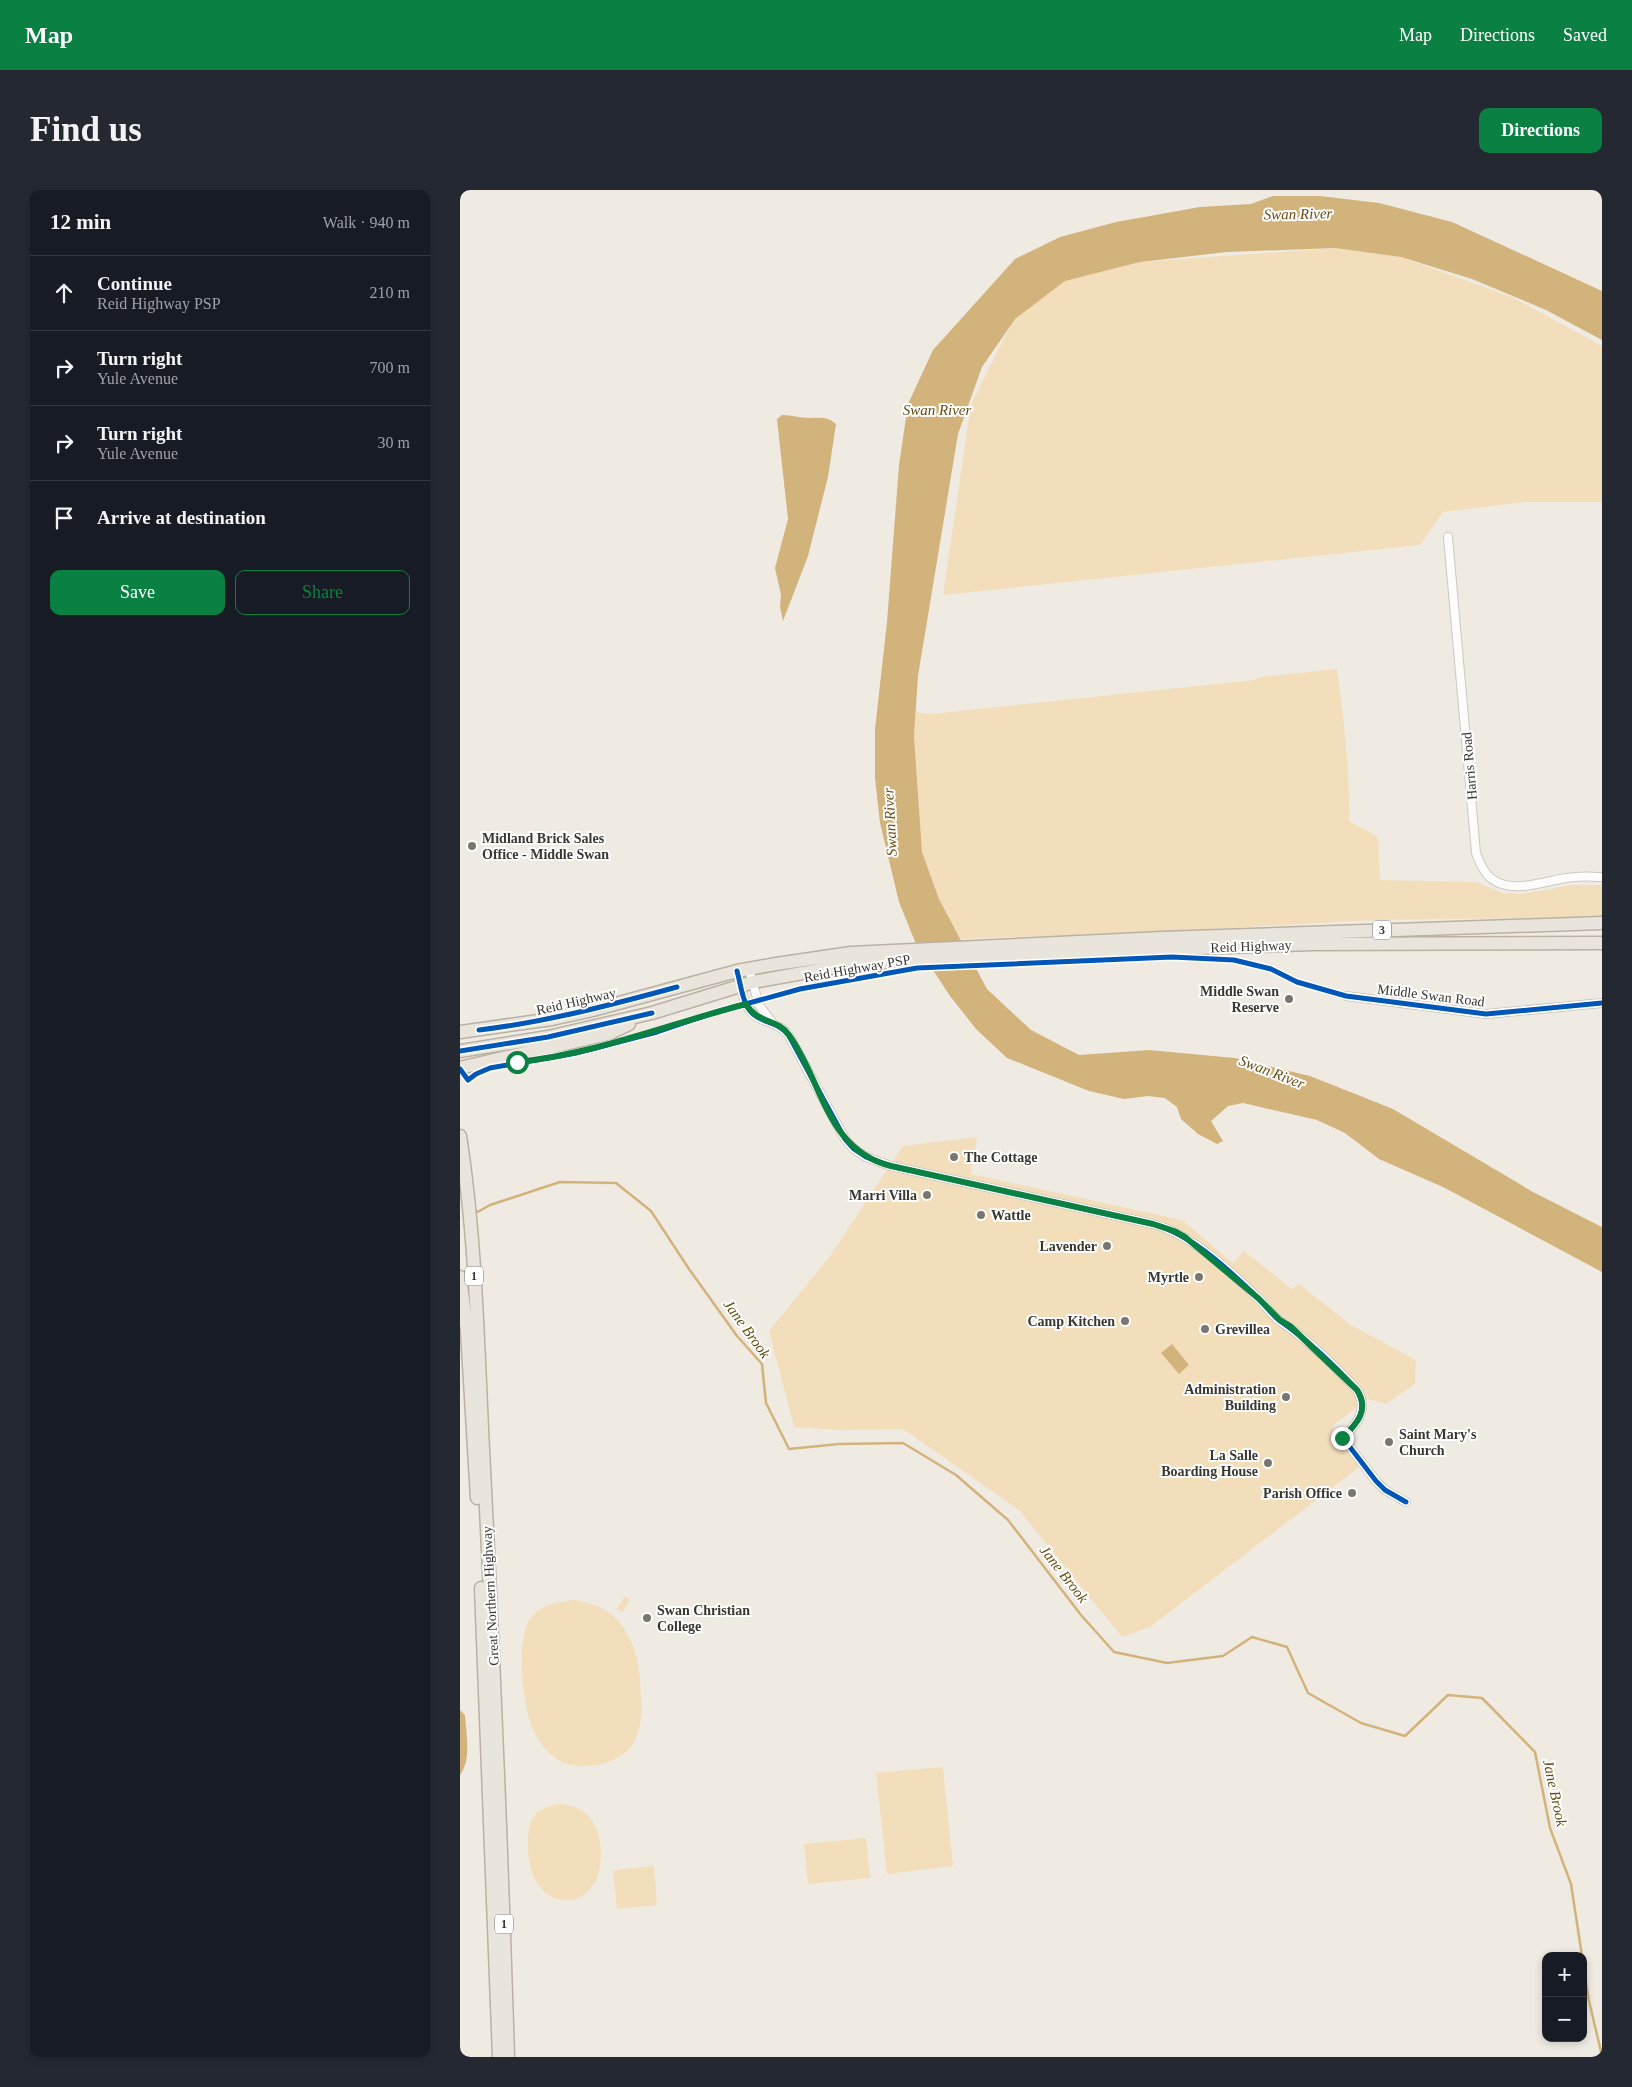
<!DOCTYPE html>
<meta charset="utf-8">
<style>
body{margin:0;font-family:Georgia,serif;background:#242831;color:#f1f3f6}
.controls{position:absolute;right:15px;bottom:15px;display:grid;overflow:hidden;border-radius:10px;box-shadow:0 2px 8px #0003}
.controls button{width:45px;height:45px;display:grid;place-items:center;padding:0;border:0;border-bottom:1px solid #363941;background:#171b24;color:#f1f3f6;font:25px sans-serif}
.stop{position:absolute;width:15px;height:15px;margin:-11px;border:4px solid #0b8043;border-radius:50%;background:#fff}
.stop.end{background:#0b8043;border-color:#fff;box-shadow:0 1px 5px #0008}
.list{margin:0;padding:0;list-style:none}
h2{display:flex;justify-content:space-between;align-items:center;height:65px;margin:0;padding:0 20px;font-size:21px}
h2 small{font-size:16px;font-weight:400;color:#9ea1a6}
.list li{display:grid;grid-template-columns:32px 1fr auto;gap:15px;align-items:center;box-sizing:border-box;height:75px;padding:0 20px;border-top:1px solid #363941}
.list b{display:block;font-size:19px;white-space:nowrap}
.list p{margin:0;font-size:16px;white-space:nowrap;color:#9ea1a6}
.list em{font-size:16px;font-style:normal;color:#9ea1a6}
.actions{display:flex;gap:10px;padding:15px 20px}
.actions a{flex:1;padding:11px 0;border:1px solid #0b8043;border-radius:10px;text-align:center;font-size:18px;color:#0b8043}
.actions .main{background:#0b8043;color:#fff}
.icon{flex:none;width:28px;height:28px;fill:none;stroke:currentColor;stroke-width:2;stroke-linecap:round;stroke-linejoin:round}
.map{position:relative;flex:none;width:1142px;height:1867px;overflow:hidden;border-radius:10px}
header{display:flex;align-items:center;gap:30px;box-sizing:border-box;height:70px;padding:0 25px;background:#0b8043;color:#fff}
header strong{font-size:24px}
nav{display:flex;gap:28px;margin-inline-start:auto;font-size:18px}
.intro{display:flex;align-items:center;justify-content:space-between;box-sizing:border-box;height:120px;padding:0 30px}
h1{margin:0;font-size:35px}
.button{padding:12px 22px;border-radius:10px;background:#0b8043;color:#fff;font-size:18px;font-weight:700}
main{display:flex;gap:30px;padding:0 30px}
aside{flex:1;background:#171b24;border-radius:10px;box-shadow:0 2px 8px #0003}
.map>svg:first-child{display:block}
.green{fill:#f3debc}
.water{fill:#d3b37c}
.pier{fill:#f0ebe2}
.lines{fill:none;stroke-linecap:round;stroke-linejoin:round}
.stream{stroke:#d3b37c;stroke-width:2.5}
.minor-casing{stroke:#cdc8c1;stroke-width:10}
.trunk-casing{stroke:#b9b1a3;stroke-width:15}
.minor{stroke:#fdfcfb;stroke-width:8}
.trunk{stroke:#eae5dc;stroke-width:12}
.cycleway-casing{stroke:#fff;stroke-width:8}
.cycleway{stroke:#0057b8;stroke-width:5}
.route{stroke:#0b8043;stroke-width:6}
.poi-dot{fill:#7a756e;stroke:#fff;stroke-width:2}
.labels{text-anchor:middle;stroke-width:4;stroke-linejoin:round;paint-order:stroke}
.shield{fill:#fff;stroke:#75726e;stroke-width:1}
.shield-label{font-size:12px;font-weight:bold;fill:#3a3630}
.street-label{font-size:14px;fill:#3a3630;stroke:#fff}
.poi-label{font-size:14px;font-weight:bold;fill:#3a3630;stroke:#fff;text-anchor:end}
.water-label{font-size:15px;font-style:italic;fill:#694c12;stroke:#fff}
</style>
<header>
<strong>Map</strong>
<nav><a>Map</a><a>Directions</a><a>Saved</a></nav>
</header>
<div class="intro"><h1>Find us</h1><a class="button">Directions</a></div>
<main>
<aside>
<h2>12 min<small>Walk · 940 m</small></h2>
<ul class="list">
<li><svg class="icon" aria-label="ahead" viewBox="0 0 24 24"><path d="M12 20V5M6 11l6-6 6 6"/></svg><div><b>Continue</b><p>Reid Highway PSP</p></div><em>210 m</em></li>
<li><svg class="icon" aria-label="right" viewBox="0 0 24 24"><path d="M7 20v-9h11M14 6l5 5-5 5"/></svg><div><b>Turn right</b><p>Yule Avenue</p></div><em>700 m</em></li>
<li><svg class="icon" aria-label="right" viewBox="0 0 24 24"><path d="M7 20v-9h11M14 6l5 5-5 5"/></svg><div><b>Turn right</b><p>Yule Avenue</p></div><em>30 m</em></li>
<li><svg class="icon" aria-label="arrive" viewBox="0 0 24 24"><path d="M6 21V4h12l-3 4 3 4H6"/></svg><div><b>Arrive at destination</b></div></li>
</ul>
<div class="actions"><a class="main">Save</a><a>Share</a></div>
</aside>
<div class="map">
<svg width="1142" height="1867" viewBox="0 0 1142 1867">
<rect width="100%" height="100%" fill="#f0ebe2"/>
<g class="green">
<polygon points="875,58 941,67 1052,107 1142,156 1142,312 1065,312 983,322 960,355 483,405 511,214 554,128 605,91 680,72"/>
<path d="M877 479C884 530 890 580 889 631L918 647 920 690 1016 692 1043 703 1061 704 1112 695H1142V727L915 730 713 741 501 749 479 709 462 662 454 546 456 522 471 524 794 490 801 487Z"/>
<polygon points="517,947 511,984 722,1030 773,1073 784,1061 832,1099 839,1094 891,1135 956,1170 955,1194 926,1214 908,1209 872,1236 902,1275 690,1437 662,1447 559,1320 443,1239 379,1240 334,1237 309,1141 370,1066 443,956"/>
<polygon points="164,1407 170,1409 163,1422 157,1419"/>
<path d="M113 1410C166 1415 181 1460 181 1507 182 1521 182 1534 176 1548 170 1563 153 1572 137 1575 123 1576 110 1578 97 1569 88 1563 80 1554 75 1544 63 1519 53 1444 74 1424 85 1413 100 1412 113 1410Z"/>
<polygon points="483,1577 493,1676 427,1684 416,1583"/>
<path d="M98 1614C135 1614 146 1649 139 1681 136 1693 128 1705 116 1709 82 1717 68 1684 68 1656 68 1646 68 1634 74 1626 79 1619 89 1616 98 1614Z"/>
<polygon points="406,1648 410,1688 348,1694 344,1654"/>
<polygon points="194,1676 197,1715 157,1719 153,1680"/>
</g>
<g class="water">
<polygon points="813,6 860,6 919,13 992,32 1142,101 1142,150 1086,120 1012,89 941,67 875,58 767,62 680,72 605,91 555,129 522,177 498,244 458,486 454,546 462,662 479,709 527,799 571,840 619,865 689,860 775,868 850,886 933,919 1073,1002 1142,1037 1142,1082 983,997 919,969 885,943 857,930 783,913 768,916 751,931 763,951 757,954 738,944 721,929 717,917 705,908 688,906 664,909 629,901 547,868 516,839 490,806 456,754 439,712 420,633 415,588 415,539 427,432 439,275 448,214 473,160 555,69 600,47 656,32 740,17 791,14"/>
<path d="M322 225C331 225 341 228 350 228 360 228 367 226 376 234L368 287 348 366 323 431 320 417 321 405 315 378 328 329 317 229Z"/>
<polygon points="712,1154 729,1175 719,1184 701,1163"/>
<path d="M0 1520 5 1525C6 1543 12 1570 0 1585Z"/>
</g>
<polygon class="pier" points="505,751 519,778 470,780 454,753"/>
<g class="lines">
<g class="stream">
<polyline points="14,1024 30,1015 100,992 156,993 191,1021 229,1079 277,1146 302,1174 306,1213 329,1259 379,1254 443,1253 496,1285 548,1330 621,1425 654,1462 707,1473 763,1466 792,1447 827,1457 848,1503 901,1533 945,1546 988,1505 1022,1508 1075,1562 1090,1638 1111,1694 1122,1766"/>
<polyline points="1123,1772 1129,1811 1142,1866"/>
</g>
<defs>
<g id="minor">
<path d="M988 347 1016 663C1020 673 1023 682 1032 689 1055 706 1090 688 1115 687 1124 686 1133 687 1142 687"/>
<polyline points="289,779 299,815 311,831"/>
<path d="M277 781C282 798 282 821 301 829 312 834 320 835 328 844L385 949 394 959 406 967 431 976 693 1034C731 1044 770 1081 799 1109 806 1116 812 1125 820 1131 848 1150 874 1175 897 1200 909 1220 897 1234 883 1248L916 1291 925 1300 946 1312"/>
<polyline points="886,806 1026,824 1142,813"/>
</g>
<g id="trunk">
<polyline points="0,842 92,829 133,820 277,781 316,774 391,763 702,748 1142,733"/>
<polyline points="0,861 88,847 192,823 293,792 387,775 443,771 707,759 853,754 1142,753"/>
<polyline points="0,878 148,844 169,834"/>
<path d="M0 946C17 1055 18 1168 24 1279 34 1475 42 1671 48 1867"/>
<polyline points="0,1087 7,1141 17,1308"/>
<polyline points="21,1398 39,1867"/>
</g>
</defs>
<use href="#minor" class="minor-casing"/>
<use href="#trunk" class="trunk-casing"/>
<use href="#minor" class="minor"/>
<use href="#trunk" class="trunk"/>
<defs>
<g id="cycleway">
<path d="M277 781C282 798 282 821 301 829 312 834 320 835 328 844L385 949 394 959 406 967 431 976 693 1034C731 1044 770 1081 799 1109 806 1116 812 1125 820 1131 848 1150 874 1175 897 1200 909 1220 897 1234 883 1248L916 1291 925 1300 946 1312"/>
<path d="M19 840C86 832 151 815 217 797"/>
<polyline points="0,861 88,847 192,823"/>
<polyline points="0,879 8,890 16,884 30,878 116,863 197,842 253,823 340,799 457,778 712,767 774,770 811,779 837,792 886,806 1026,824 1142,813"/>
</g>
</defs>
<use href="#cycleway" class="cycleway-casing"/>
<use href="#cycleway" class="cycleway"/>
</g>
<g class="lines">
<path class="route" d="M57 872C136 864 209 834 286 814 297 834 317 828 329 845 363 892 366 960 431 976L693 1034 714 1041 725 1047 798 1108 820 1130 830 1136 897 1200C910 1220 897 1234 882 1248"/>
</g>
<g class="poi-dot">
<circle cx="12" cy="656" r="5"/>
<circle cx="829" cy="809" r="5"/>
<circle cx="494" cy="967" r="5"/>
<circle cx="467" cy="1005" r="5"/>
<circle cx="521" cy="1025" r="5"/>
<circle cx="647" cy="1056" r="5"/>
<circle cx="739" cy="1087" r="5"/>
<circle cx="665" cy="1131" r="5"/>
<circle cx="745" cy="1139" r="5"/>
<circle cx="826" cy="1207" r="5"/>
<circle cx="929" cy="1252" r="5"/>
<circle cx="808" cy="1273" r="5"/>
<circle cx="892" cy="1303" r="5"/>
<circle cx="187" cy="1428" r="5"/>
</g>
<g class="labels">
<g class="shield">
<rect x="913" y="730.5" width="18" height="19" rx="4"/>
<rect x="5" y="1076.5" width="18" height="19" rx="4"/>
<rect x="35" y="1724.5" width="18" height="19" rx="4"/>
</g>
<g class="shield-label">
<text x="922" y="744">3</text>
<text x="14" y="1090">1</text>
<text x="44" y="1738">1</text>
</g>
<g class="street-label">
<text transform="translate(1009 576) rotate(-95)" y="5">Harris Road</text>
<text transform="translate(791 756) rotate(-2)" y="5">Reid Highway</text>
<text transform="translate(397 778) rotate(-10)" y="5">Reid Highway PSP</text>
<text transform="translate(971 805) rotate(7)" y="5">Middle Swan Road</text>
<text transform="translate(116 811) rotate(-13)" y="5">Reid Highway</text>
<text transform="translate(30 1406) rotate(-93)" y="5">Great Northern Highway</text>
</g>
<g class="poi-label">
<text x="22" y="653" text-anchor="start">Midland Brick Sales<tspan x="22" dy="16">Office - Middle Swan</tspan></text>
<text x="819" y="806">Middle Swan<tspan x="819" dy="16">Reserve</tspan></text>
<text x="504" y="972" text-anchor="start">The Cottage</text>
<text x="457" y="1010">Marri Villa</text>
<text x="531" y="1030" text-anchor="start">Wattle</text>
<text x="637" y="1061">Lavender</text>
<text x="729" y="1092">Myrtle</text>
<text x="655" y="1136">Camp Kitchen</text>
<text x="755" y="1144" text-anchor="start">Grevillea</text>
<text x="816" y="1204">Administration<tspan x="816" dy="16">Building</tspan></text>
<text x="939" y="1249" text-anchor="start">Saint Mary's<tspan x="939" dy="16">Church</tspan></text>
<text x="798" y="1270">La Salle<tspan x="798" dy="16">Boarding House</tspan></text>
<text x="882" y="1308">Parish Office</text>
<text x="197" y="1425" text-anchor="start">Swan Christian<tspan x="197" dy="16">College</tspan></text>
</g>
<g class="water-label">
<text transform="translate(838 24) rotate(-1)" y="5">Swan River</text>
<text x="477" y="225">Swan River</text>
<text transform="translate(430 632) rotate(-93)" y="5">Swan River</text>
<text transform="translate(812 882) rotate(21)" y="5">Swan River</text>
<text transform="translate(287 1139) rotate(54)" y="5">Jane Brook</text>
<text transform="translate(604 1384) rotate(52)" y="5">Jane Brook</text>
<text transform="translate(1095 1603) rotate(78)" y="5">Jane Brook</text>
</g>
</g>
</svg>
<div class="controls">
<button>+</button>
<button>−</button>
</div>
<div class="stop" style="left:57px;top:872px"></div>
<div class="stop end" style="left:882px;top:1248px"></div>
</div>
</main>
